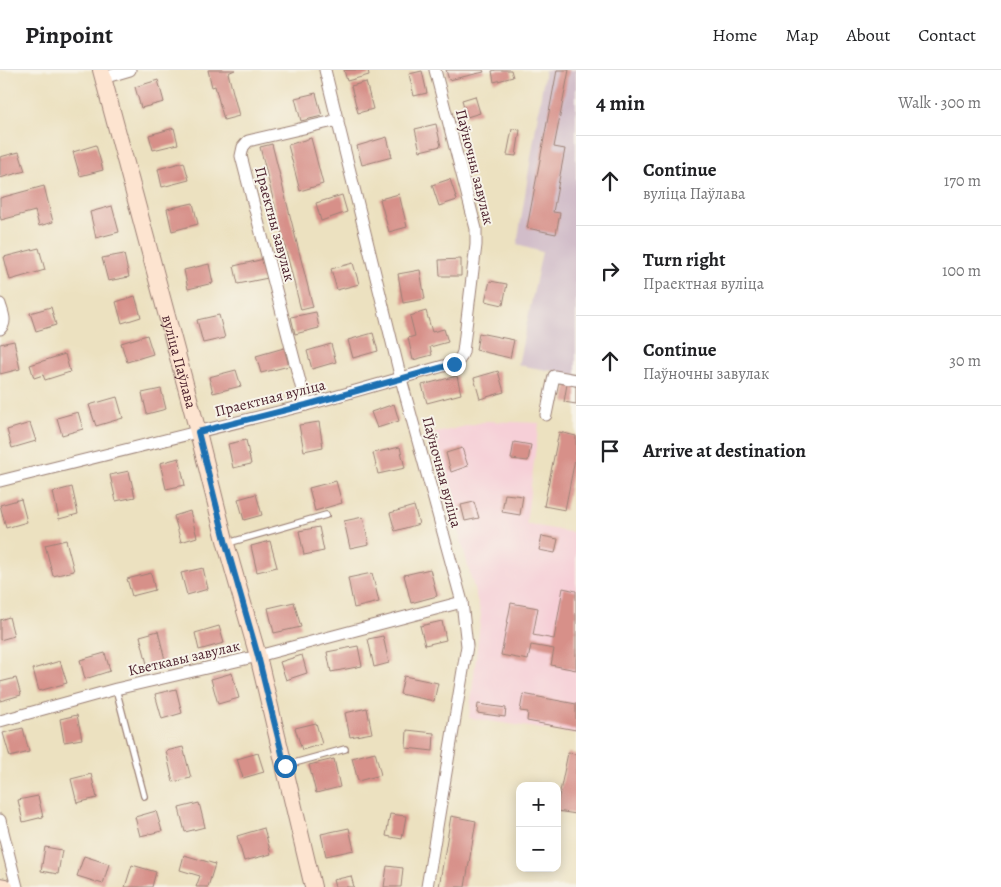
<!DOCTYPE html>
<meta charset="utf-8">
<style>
body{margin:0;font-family:Alegreya,serif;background:#f6f6f6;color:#202124}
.controls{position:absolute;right:15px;bottom:15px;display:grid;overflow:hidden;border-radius:10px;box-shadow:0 2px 12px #0003}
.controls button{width:45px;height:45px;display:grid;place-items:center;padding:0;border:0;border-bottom:1px solid #e0e0e0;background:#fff;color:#202124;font:25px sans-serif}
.stop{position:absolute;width:15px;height:15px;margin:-11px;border:4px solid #1f6fb2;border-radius:50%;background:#fff}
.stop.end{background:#1f6fb2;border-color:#fff;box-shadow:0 1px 5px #0008}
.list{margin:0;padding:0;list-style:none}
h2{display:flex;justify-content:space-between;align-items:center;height:65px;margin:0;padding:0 20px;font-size:21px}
h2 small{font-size:16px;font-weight:400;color:#757577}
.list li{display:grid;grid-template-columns:32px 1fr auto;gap:15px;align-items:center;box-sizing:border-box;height:90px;padding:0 20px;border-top:1px solid #e0e0e0}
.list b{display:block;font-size:19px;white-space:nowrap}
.list p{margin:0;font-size:16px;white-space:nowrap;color:#757577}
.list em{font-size:16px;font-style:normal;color:#757577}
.icon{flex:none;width:28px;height:28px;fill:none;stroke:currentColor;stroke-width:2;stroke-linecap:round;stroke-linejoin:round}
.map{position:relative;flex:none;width:576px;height:817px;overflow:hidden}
header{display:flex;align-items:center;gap:30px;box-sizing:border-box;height:70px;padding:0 25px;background:#fff;border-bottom:1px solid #e0e0e0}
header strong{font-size:24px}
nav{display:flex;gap:28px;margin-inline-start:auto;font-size:18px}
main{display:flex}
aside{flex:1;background:#fff}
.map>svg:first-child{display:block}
.built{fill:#f6cfd7}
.industrial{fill:#d1bdc9}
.building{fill:#d79089}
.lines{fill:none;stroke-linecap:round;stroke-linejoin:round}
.lane-casing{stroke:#9b8076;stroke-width:8}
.street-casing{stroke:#9b8076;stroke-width:13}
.secondary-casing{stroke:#9b8076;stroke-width:18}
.lane{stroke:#fff;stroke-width:5.5}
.street{stroke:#fff;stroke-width:11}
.secondary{stroke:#fde4d0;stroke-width:16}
.route{stroke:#1f6fb2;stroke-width:6}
.labels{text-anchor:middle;stroke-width:4;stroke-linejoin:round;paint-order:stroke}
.street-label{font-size:15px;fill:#4a1f2b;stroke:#f7f3e8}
</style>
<header>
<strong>Pinpoint</strong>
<nav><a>Home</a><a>Map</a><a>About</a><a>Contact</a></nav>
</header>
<main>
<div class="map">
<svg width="576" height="817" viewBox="0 0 576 817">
<rect width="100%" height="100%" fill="#f7f3e8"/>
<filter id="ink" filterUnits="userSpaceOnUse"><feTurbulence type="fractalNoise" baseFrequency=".02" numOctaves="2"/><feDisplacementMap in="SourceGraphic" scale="10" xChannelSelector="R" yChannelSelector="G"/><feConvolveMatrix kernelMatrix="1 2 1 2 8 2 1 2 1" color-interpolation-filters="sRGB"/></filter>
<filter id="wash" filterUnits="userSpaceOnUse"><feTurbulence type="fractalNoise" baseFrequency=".0096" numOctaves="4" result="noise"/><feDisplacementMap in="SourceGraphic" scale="20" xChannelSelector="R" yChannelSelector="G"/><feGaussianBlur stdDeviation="1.12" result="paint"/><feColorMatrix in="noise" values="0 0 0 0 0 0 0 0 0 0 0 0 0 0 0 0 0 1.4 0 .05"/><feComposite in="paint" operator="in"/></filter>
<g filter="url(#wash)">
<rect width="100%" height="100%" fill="#ece1c0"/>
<polygon class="built" points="487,351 539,353 526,454 576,463 576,664 469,648 481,544 432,364"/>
<polygon class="industrial" points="545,0 576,0 576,305 518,295 542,182 517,175"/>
<g id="blocks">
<g class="building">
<polygon points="208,0 235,0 228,3 239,46 224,50 215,16 212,17"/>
<polygon points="344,0 368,0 369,5 347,11"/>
<polygon points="446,0 483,0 484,2 449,10"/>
<polygon points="496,0 511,0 513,7 494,12 492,1"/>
<polygon points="557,0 569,0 554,77 565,79 553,142 560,143 556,164 527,158"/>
<polygon points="422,1 427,23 414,26 409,4"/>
<polygon points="158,10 164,32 141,38 135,17"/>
<polygon points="366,12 373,39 358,43 351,16"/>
<polygon points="316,23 322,46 301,51 295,28"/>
<polygon points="475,26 480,43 467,47 462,30"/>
<polygon points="436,54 441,76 420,81 415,59"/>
<polygon points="174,58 178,74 153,80 149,65"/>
<polygon points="512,59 520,60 516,86 507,85"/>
<polygon points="387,67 392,87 362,95 357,76"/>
<polygon points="311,68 323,114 300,121 288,75"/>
<polygon points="272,74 313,237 301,240 260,77"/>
<polygon points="96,75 103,100 80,106 73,82"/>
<polygon points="19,82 25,101 0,108 0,87"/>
<polygon points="184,92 189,110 162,117 158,99"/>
<polygon points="450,109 457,130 439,136 432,115"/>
<polygon points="44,116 53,152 39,156 35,141 1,150 0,145 0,128"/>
<polygon points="399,124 407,157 389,162 380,129"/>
<polygon points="342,125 347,142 321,151 316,133"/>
<polygon points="193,133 198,154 172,161 167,139"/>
<polygon points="112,136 119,162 96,168 90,142"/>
<polygon points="39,178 45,200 10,210 4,187"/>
<polygon points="124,184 129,207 108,211 102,188"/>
<polygon points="264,189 268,208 238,214 234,196"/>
<polygon points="461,189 461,206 440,206 439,190"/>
<polygon points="353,193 359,214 337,220 331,199"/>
<polygon points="209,194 213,213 188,219 184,200"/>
<polygon points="420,200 425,229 403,233 398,204"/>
<polygon points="490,211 507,214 503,235 485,231"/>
<polygon points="135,226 141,247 122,253 116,232"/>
<polygon points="51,237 56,255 36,261 30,243"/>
<polygon points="426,241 432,262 444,259 448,272 430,277 432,285 413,290 408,268 415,266 410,246"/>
<polygon points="316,242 319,258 295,264 291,247"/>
<polygon points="219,245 225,268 203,273 197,250"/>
<polygon points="373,263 378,281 353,288 348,270"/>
<polygon points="479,263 514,270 510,288 476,280"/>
<polygon points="147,265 153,284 127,292 121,273"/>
<polygon points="14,271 20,299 0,304 0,274"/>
<polygon points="331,274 336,292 312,299 307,281"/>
<polygon points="284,278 289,296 261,303 256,286"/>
<polygon points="65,284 70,302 45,310 43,305 34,308 30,295"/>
<polygon points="236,300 241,316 213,323 209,307"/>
<polygon points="498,301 504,322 480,329 474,308"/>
<polygon points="457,306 461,324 427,333 422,315"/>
<polygon points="567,314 576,316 576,334 564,332"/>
<polygon points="161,319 166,339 147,344 142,323"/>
<polygon points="117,327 123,348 96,356 89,335"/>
<polygon points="394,334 399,351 377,358 371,342"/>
<polygon points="78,342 83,359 62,365 57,348"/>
<polygon points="319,352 323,377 304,381 299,355"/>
<polygon points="30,353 36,371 12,378 7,360"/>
<polygon points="559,362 576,366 576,384 565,440 544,436"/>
<polygon points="246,370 251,394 233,398 228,374"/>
<polygon points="514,372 531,375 528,391 511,389"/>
<polygon points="400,377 405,398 378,404 373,383"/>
<polygon points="462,378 468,396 451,402 446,383"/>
<polygon points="179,388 185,415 166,419 160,393"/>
<polygon points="129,401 135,427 116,431 110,405"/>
<polygon points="336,411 342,433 315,441 309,418"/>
<polygon points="72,417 78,444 59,449 53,422"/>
<polygon points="256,424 262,445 244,450 238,429"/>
<polygon points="505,424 523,426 520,445 502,442"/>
<polygon points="21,429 27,452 6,458 0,435"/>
<polygon points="474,432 479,448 465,451 461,435"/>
<polygon points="414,436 419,454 395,461 390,443"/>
<polygon points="190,441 197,467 181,472 174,446"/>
<polygon points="363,447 369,474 350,478 344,451"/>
<polygon points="319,457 324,481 304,485 299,461"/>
<polygon points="542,466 558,469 555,483 539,480"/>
<polygon points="66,470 74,501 53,506 45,475"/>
<polygon points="270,471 277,497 257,502 251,476"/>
<polygon points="203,498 208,519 187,525 181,503"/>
<polygon points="430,499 437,526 411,533 404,505"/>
<polygon points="151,503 155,520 132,526 127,509"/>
<polygon points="372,503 379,532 354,538 348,508"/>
<polygon points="563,518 576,521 576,600 551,595 554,579 531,575 528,590 501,585 511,533 538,538 533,565 554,569"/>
<polygon points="294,532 301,557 274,563 268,538"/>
<polygon points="9,547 14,566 0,570 0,550"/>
<polygon points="442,551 446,570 425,575 420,556"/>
<polygon points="219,556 224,573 199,580 195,563"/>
<polygon points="158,561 166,594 148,598 140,566"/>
<polygon points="383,566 389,593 374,597 368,569"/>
<polygon points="358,576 362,596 331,602 327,582"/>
<polygon points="105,583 110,601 85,609 80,590"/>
<polygon points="302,585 307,603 286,610 280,592"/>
<polygon points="60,591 67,613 39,621 33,599"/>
<polygon points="232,603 239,628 218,634 211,609"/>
<polygon points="404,606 438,613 434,631 400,624"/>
<polygon points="16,608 21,625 0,631 0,612"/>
<polygon points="176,619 182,643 162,649 155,624"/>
<polygon points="523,624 576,634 576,660 527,651 528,642 520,641"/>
<polygon points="478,634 506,638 505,647 477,643"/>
<polygon points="367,638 372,663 350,667 345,643"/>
<polygon points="77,645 82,669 64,672 60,649"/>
<polygon points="316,653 322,674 302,680 295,658"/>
<polygon points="23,658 29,682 10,687 3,663"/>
<polygon points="407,660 434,663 433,681 406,678"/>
<polygon points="183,677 191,708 173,712 166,681"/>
<polygon points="375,682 381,705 358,711 352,688"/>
<polygon points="258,683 264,702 243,708 237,689"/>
<polygon points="568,683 576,684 576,744 557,741 557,736"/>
<polygon points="334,689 340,717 316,723 309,695"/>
<polygon points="91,704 97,728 77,733 71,709"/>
<polygon points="38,726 43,747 23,752 18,730"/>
<polygon points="199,733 205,757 185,762 179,738"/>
<polygon points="156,741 162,761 140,766 135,747"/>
<polygon points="390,744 406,746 402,769 386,766"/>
<polygon points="451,746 476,751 465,817 439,817"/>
<polygon points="264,758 271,784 244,791 237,766"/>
<polygon points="349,758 354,780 326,786 321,764"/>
<polygon points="45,777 62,780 58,804 41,801"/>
<polygon points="184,785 215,794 208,817 196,817 200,806 180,800"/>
<polygon points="84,786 109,794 103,814 77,806"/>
<polygon points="132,795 156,802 152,817 125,817"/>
<polygon points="387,796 403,798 401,817 384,817"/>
<polygon points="351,806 354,817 335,817 333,810"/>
</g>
</g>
</g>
<g filter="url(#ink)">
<use href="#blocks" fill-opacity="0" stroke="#9b8076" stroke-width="1"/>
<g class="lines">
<defs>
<g id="lane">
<polyline points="228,473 326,445"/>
<polyline points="116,619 144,726"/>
<polyline points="287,695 345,679"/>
</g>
<g id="street">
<polyline points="325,0 401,309 462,532 467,576 427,817"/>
<polyline points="103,8 130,0"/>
<path d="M0 234C2 242 8 252 0 259"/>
<polyline points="306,335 241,86 243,77 248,71 338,50"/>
<polyline points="546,345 554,306 576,310"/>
<polyline points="0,411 306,335 454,293 460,289 463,282 476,175 476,159 435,0"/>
<polyline points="0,651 116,619 258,586 462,532"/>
<polyline points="0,750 17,817"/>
</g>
<g id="secondary">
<path id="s1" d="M101 0 198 362 226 474 258 586 313 817"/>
<polyline points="0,816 5,817"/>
</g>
</defs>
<use href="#lane" class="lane-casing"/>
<use href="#street" class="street-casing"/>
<use href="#secondary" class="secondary-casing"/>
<use href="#lane" class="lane"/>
<use href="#street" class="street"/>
<use href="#secondary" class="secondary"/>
</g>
</g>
<g class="lines" filter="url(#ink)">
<polyline class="route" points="285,696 258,586 226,474 198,362 306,335 454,294"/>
</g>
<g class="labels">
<g class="street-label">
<text transform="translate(475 97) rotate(76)" y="5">Паўночны завулак</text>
<text transform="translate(275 154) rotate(75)" y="5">Праектны завулак</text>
<text dy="5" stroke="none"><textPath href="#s1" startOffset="302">вуліца Паўлава</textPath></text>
<text transform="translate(270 328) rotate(-14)" y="5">Праектная вуліца</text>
<text transform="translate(442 402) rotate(75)" y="5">Паўночная вуліца</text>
<text transform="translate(184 588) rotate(-13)" y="5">Кветкавы завулак</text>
</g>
</g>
</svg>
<div class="controls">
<button>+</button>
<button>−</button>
</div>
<div class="stop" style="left:285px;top:696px"></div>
<div class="stop end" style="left:454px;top:294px"></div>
</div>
<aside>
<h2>4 min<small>Walk · 300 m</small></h2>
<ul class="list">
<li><svg class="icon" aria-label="ahead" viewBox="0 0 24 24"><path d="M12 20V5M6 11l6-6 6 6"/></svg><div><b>Continue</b><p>вуліца Паўлава</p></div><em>170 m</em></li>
<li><svg class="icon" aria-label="right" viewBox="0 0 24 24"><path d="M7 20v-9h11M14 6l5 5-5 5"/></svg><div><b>Turn right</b><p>Праектная вуліца</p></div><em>100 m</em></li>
<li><svg class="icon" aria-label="ahead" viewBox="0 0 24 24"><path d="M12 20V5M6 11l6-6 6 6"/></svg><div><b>Continue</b><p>Паўночны завулак</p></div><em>30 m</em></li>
<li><svg class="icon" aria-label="arrive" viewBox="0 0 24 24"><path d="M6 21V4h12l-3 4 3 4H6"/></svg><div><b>Arrive at destination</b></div></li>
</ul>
</aside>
</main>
